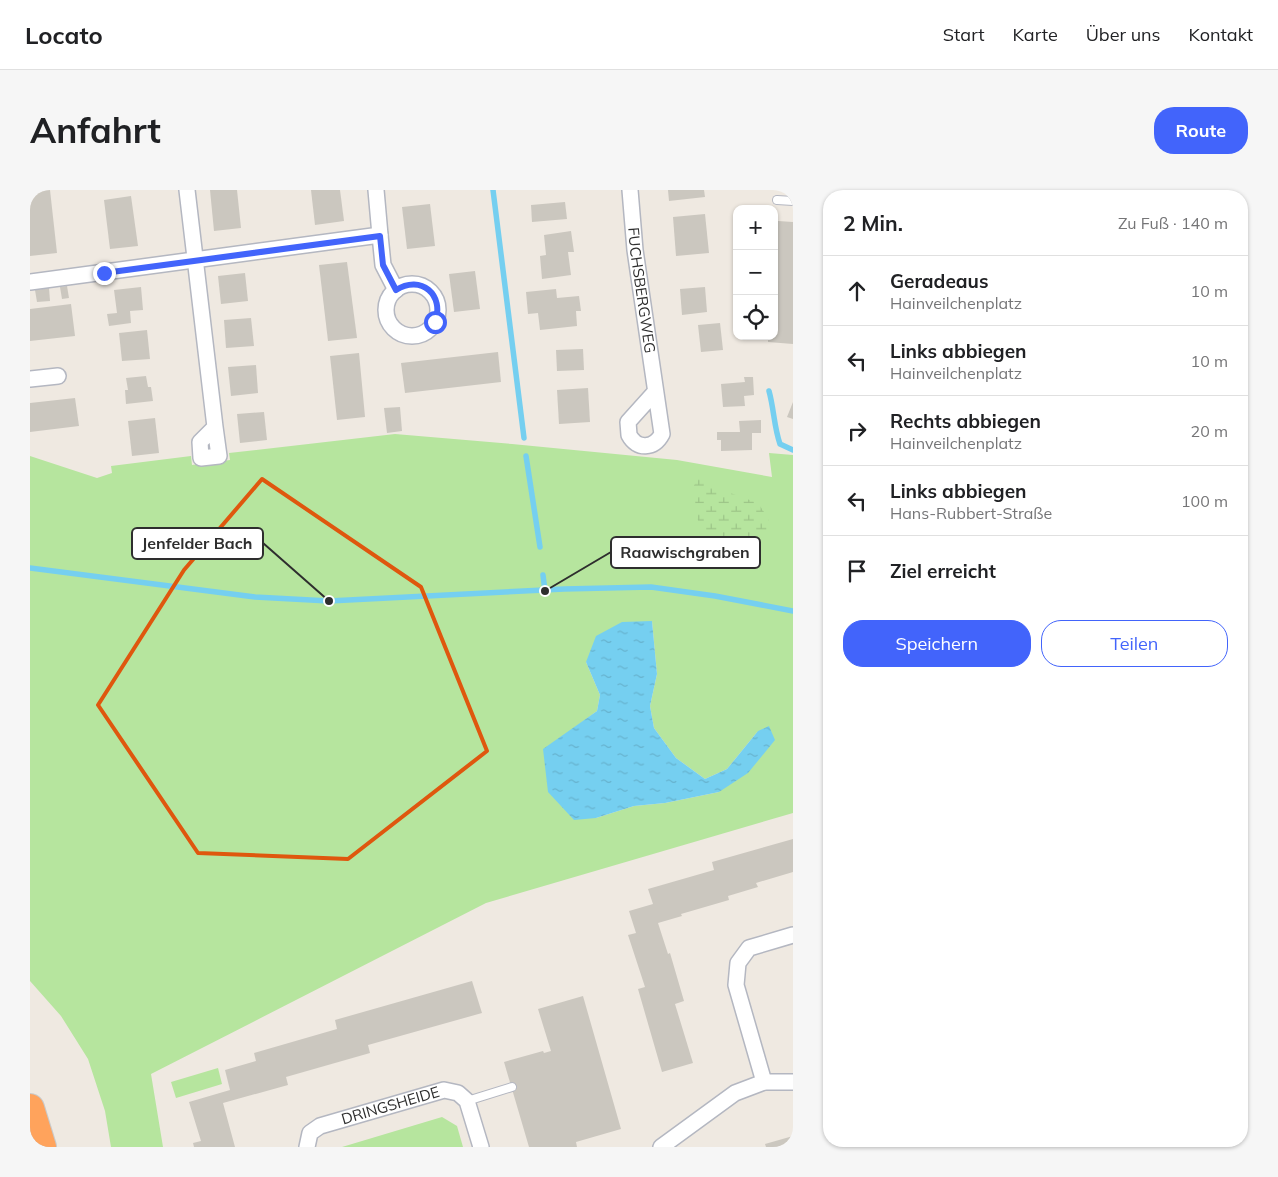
<!DOCTYPE html>
<html lang="de">
<meta charset="utf-8">
<style>
body{margin:0;font-family:Mulish,sans-serif;background:#f6f6f6;color:#202124}
.controls{position:absolute;right:15px;top:15px;display:grid;overflow:hidden;border-radius:10px;box-shadow:0 1px 4px #0004}
.controls button{width:45px;height:45px;display:grid;place-items:center;padding:0;border:0;border-bottom:1px solid #e0e0e0;background:#fff;color:#202124;font:25px sans-serif}
.stop{position:absolute;width:15px;height:15px;margin:-11px;border:4px solid #4264fb;border-radius:50%;background:#fff}
.stop.end{background:#4264fb;border-color:#fff;box-shadow:0 1px 5px #0008}
.list{margin:0;padding:0;list-style:none}
h2{display:flex;justify-content:space-between;align-items:center;height:65px;margin:0;padding:0 20px;font-size:21px}
h2 small{font-size:16px;font-weight:400;color:#757577}
.list li{display:grid;grid-template-columns:32px 1fr auto;gap:15px;align-items:center;box-sizing:border-box;height:70px;padding:0 20px;border-top:1px solid #e0e0e0}
.list b{display:block;font-size:19px;white-space:nowrap}
.list p{margin:0;font-size:16px;white-space:nowrap;color:#757577}
.list em{font-size:16px;font-style:normal;color:#757577}
.actions{display:flex;gap:10px;padding:15px 20px}
.actions a{flex:1;padding:11px 0;border:1px solid #4264fb;border-radius:20px;text-align:center;font-size:18px;color:#4264fb}
.actions .main{background:#4264fb;color:#fff}
.icon{flex:none;width:28px;height:28px;fill:none;stroke:currentColor;stroke-width:2;stroke-linecap:round;stroke-linejoin:round}
.map{position:relative;flex:none;width:763px;height:957px;overflow:hidden;border-radius:20px}
header{display:flex;align-items:center;gap:30px;box-sizing:border-box;height:70px;padding:0 25px;background:#fff;border-bottom:1px solid #e0e0e0}
header strong{font-size:24px}
nav{display:flex;gap:28px;margin-inline-start:auto;font-size:18px}
.intro{display:flex;align-items:center;justify-content:space-between;box-sizing:border-box;height:120px;padding:0 30px}
h1{margin:0;font-size:35px}
.button{padding:12px 22px;border-radius:20px;background:#4264fb;color:#fff;font-size:18px;font-weight:700}
main{display:flex;gap:30px;padding:0 30px}
aside{flex:1;background:#fff;border-radius:20px;box-shadow:0 1px 4px #0004}
.map>svg:first-child{display:block}
.green{fill:#b6e59e;fill-rule:evenodd}
.wetland{fill:url(#wetland-marsh)}
.water{fill:url(#water-ripples)}
.lines{fill:none;stroke-linecap:round;stroke-linejoin:round}
.stream{stroke:#75cff0;stroke-width:5.5}
.building{fill:#cbc7bf}
.service-casing{stroke:#b4b7c1;stroke-width:10}
.minor-casing{stroke:#b4b7c1;stroke-width:18}
.motorway-casing{stroke:#c9c9c9;stroke-width:30}
.service{stroke:#fff;stroke-width:8}
.minor{stroke:#fff;stroke-width:15}
.motorway{stroke:#ffa35c;stroke-width:28}
.route{stroke:#4264fb;stroke-width:6}
.marked{fill:none;stroke:#df570e;stroke-width:4;stroke-linejoin:round}
.labels{text-anchor:middle;stroke-width:4.5;stroke-linejoin:round;paint-order:stroke}
.street-label{font-size:15px;fill:#2e2e2e;stroke:#fff}
.leader{fill:none;stroke:#2e2e2e;stroke-width:2}
.callout-dot{fill:#2e2e2e;stroke:#fff;stroke-width:2}
.callout{fill:#fff;stroke:#2e2e2e;stroke-width:2}
.callout-label{font-size:16px;text-anchor:middle;font-weight:bold;fill:#2e2e2e}
</style>
<header>
<strong>Locato</strong>
<nav><a>Start</a><a>Karte</a><a>Über uns</a><a>Kontakt</a></nav>
</header>
<div class="intro"><h1>Anfahrt</h1><a class="button">Route</a></div>
<main>
<div class="map">
<svg width="763" height="957" viewBox="0 0 763 957">
<defs>
<pattern id="wetland-marsh" width="20" height="14" patternUnits="userSpaceOnUse" patternTransform="scale(1.25)"><rect width="20" height="14" fill="#b6e59e"/><path d="M1 5h8M5 5V1M11 12h8M15 12V8" fill="none" stroke="#9dc588"/></pattern>
<pattern id="water-ripples" width="26" height="14" patternUnits="userSpaceOnUse" patternTransform="scale(1.25)"><rect width="26" height="14" fill="#75cff0"/><path d="M2 4q2-2 4 0t4 0M15 11q2-2 4 0t4 0" fill="none" stroke="#66b2ce"/></pattern>
</defs>
<rect width="100%" height="100%" fill="#efe9e1"/>
<g class="green">
<path d="M365 244 482 254 647 270 742 287 739 263 763 265V623L456 713 121 884 133 957H81L75 921 58 869 31 826 0 791V266L67 288 82 283 81 276 161 266 162 275 200 270 199 263ZM622 431 627 484 620 516 624 538 646 568 675 589 697 579 728 541 689 602 635 613 604 616 566 628 544 538 567 521 570 505 556 472Z"/>
<polygon points="188,878 192,894 146,908 141,892"/>
<polygon points="412,927 427,936 433,957 312,957"/>
</g>
<path class="wetland" d="M675 288 681 296 728 313 738 328 743 342C727 356 725 346 710 345 699 344 689 350 680 355L671 351 663 297 668 289Z"/>
<polygon class="water" points="622,431 627,484 620,516 624,538 646,568 675,589 697,579 728,541 739,536 745,550 718,583 689,602 635,613 604,616 566,628 544,630 518,602 513,559 567,521 570,505 556,472 566,446 592,432"/>
<g class="lines">
<g class="stream">
<polyline points="463,0 494,248"/>
<path d="M739 201C744 219 744 237 750 254L763 260"/>
<polyline points="496,266 510,357"/>
<polyline points="0,378 225,407 299,411 534,399 621,397 685,406 763,421"/>
<polyline points="513,385 515,401"/>
</g>
</g>
<g class="building">
<polygon points="0,0 20,0 27,63 0,66"/>
<polygon points="180,0 207,0 211,38 184,41"/>
<polygon points="281,0 310,0 314,31 285,35"/>
<polygon points="638,0 674,0 675,7 639,11"/>
<polygon points="101,6 108,56 80,59 74,10"/>
<polygon points="535,12 537,29 502,32 501,15"/>
<polygon points="400,14 405,56 377,59 372,17"/>
<polygon points="675,24 679,63 646,66 643,27"/>
<polygon points="748,31 763,32 763,154 738,152 738,146 744,146 744,76"/>
<polygon points="541,41 544,62 538,62 541,85 512,89 510,66 516,65 514,45"/>
<polygon points="317,72 327,148 298,151 289,75"/>
<polygon points="445,81 450,119 424,122 419,84"/>
<polygon points="215,83 218,111 191,114 188,86"/>
<polygon points="37,96 39,108 32,109 30,97"/>
<polygon points="111,97 113,120 100,121 101,133 79,136 77,124 87,123 84,100"/>
<polygon points="675,97 677,122 652,125 650,99"/>
<polygon points="19,98 20,111 7,112 5,100"/>
<polygon points="526,99 527,108 549,106 551,121 546,121 547,136 510,140 508,123 498,124 496,102"/>
<polygon points="41,114 45,146 0,151 0,119"/>
<polygon points="221,128 224,156 196,158 194,130"/>
<polygon points="690,133 693,160 671,162 668,135"/>
<polygon points="117,140 120,169 92,171 89,143"/>
<polygon points="553,159 554,180 527,181 526,160"/>
<polygon points="468,162 471,192 375,203 371,173"/>
<polygon points="329,163 335,227 307,230 300,166"/>
<polygon points="226,175 228,203 201,206 198,177"/>
<polygon points="116,186 118,197 121,197 123,211 96,214 95,200 98,200 96,188"/>
<polygon points="714,187 723,187 724,205 714,206 715,216 693,217 691,194 715,192"/>
<polygon points="558,198 560,232 529,234 527,200"/>
<polygon points="45,208 49,236 0,242 0,213"/>
<polygon points="763,212 763,229 757,227"/>
<polygon points="370,217 372,241 357,243 354,218"/>
<polygon points="234,222 237,250 210,253 207,224"/>
<polygon points="125,228 129,263 102,266 98,231"/>
<polygon points="731,230 731,243 722,243 722,260 691,261 691,250 687,250 687,242 710,242 709,231"/>
<polygon points="763,649 763,682 726,693 728,697 698,706 699,710 651,724 652,726 628,733 638,764 640,763 654,811 645,814 663,873 632,882 608,799 615,797 598,745 606,743 599,721 623,714 618,699 684,680 682,672"/>
<polygon points="442,791 452,823 338,855 340,863 256,887 258,895 193,913 205,957 164,957 163,953 171,951 159,912 200,900 195,880 226,871 224,863 307,839 305,830"/>
<polygon points="553,806 591,939 546,952 547,957 499,957 474,872 513,861 514,863 521,861 508,819"/>
<polygon points="763,946 763,957 736,957 735,954"/>
</g>
<g class="lines">
<defs>
<g id="service">
<polyline points="747,10 763,11"/>
<polyline points="437,911 482,897"/>
</g>
<g id="minor">
<polyline points="157,0 185,237 189,266 171,268 170,252 185,237"/>
<path id="s1" d="M600 0 605 60 632 244C624 259 607 260 599 245L598 232 625 202"/>
<polyline points="350,45 353,75 366,100"/>
<polyline points="0,92 350,45 346,0"/>
<circle cx="382" cy="120" r="26"/>
<polyline points="0,189 28,186"/>
<polyline points="734,892 706,795 708,773 719,758 763,745"/>
<path id="s2" d="M277 957 280 943 290 936 414 900 428 903 437 911 451 957"/>
<polyline points="631,957 705,903 734,892 763,892"/>
</g>
<polyline id="motorway" points="0,918 12,957"/>
</defs>
<use href="#service" class="service-casing"/>
<use href="#minor" class="minor-casing"/>
<use href="#motorway" class="motorway-casing"/>
<use href="#service" class="service"/>
<use href="#minor" class="minor"/>
<use href="#motorway" class="motorway"/>
</g>
<g class="lines">
<path class="route" d="M74 83 350 46 353 75 366 100C391 84 415 105 405 132"/>
</g>
<path class="marked" d="M232 289 391 397 457 561 318 669 168 663 68 515 154 380Z"/>
<g class="labels">
<g class="street-label">
<text dy="5" stroke="none"><textPath href="#s1" startOffset="101">FUCHSBERGWEG</textPath></text>
<text dy="5" stroke="none"><textPath href="#s2" startOffset="100">DRINGSHEIDE</textPath></text>
</g>
</g>
<path class="leader" d="M299 411L233 353M515 401L581 362"/>
<g class="callout-dot">
<circle cx="299" cy="411" r="5"/>
<circle cx="515" cy="401" r="5"/>
</g>
<g class="callout">
<rect x="102" y="338" width="131" height="31" rx="5"/>
<rect x="581" y="347" width="149" height="31" rx="5"/>
</g>
<g class="callout-label">
<text x="167" y="359">Jenfelder Bach</text>
<text x="655" y="368">Raawischgraben</text>
</g>
</svg>
<div class="controls">
<button>+</button>
<button>−</button>
<button><svg class="icon" aria-label="locate" viewBox="0 0 24 24"><circle cx="12" cy="12" r="6"/><path d="M12 2v4M12 18v4M2 12h4M18 12h4"/></svg></button>
</div>
<div class="stop" style="left:405px;top:132px"></div>
<div class="stop end" style="left:74px;top:83px"></div>
</div>
<aside>
<h2>2 Min.<small>Zu Fuß · 140 m</small></h2>
<ul class="list">
<li><svg class="icon" aria-label="ahead" viewBox="0 0 24 24"><path d="M12 20V5M6 11l6-6 6 6"/></svg><div><b>Geradeaus</b><p>Hainveilchenplatz</p></div><em>10 m</em></li>
<li><svg class="icon" aria-label="left" viewBox="0 0 24 24"><path d="M17 20v-9H6M10 6l-5 5 5 5"/></svg><div><b>Links abbiegen</b><p>Hainveilchenplatz</p></div><em>10 m</em></li>
<li><svg class="icon" aria-label="right" viewBox="0 0 24 24"><path d="M7 20v-9h11M14 6l5 5-5 5"/></svg><div><b>Rechts abbiegen</b><p>Hainveilchenplatz</p></div><em>20 m</em></li>
<li><svg class="icon" aria-label="left" viewBox="0 0 24 24"><path d="M17 20v-9H6M10 6l-5 5 5 5"/></svg><div><b>Links abbiegen</b><p>Hans-Rubbert-Straße</p></div><em>100 m</em></li>
<li><svg class="icon" aria-label="arrive" viewBox="0 0 24 24"><path d="M6 21V4h12l-3 4 3 4H6"/></svg><div><b>Ziel erreicht</b></div></li>
</ul>
<div class="actions"><a class="main">Speichern</a><a>Teilen</a></div>
</aside>
</main>
